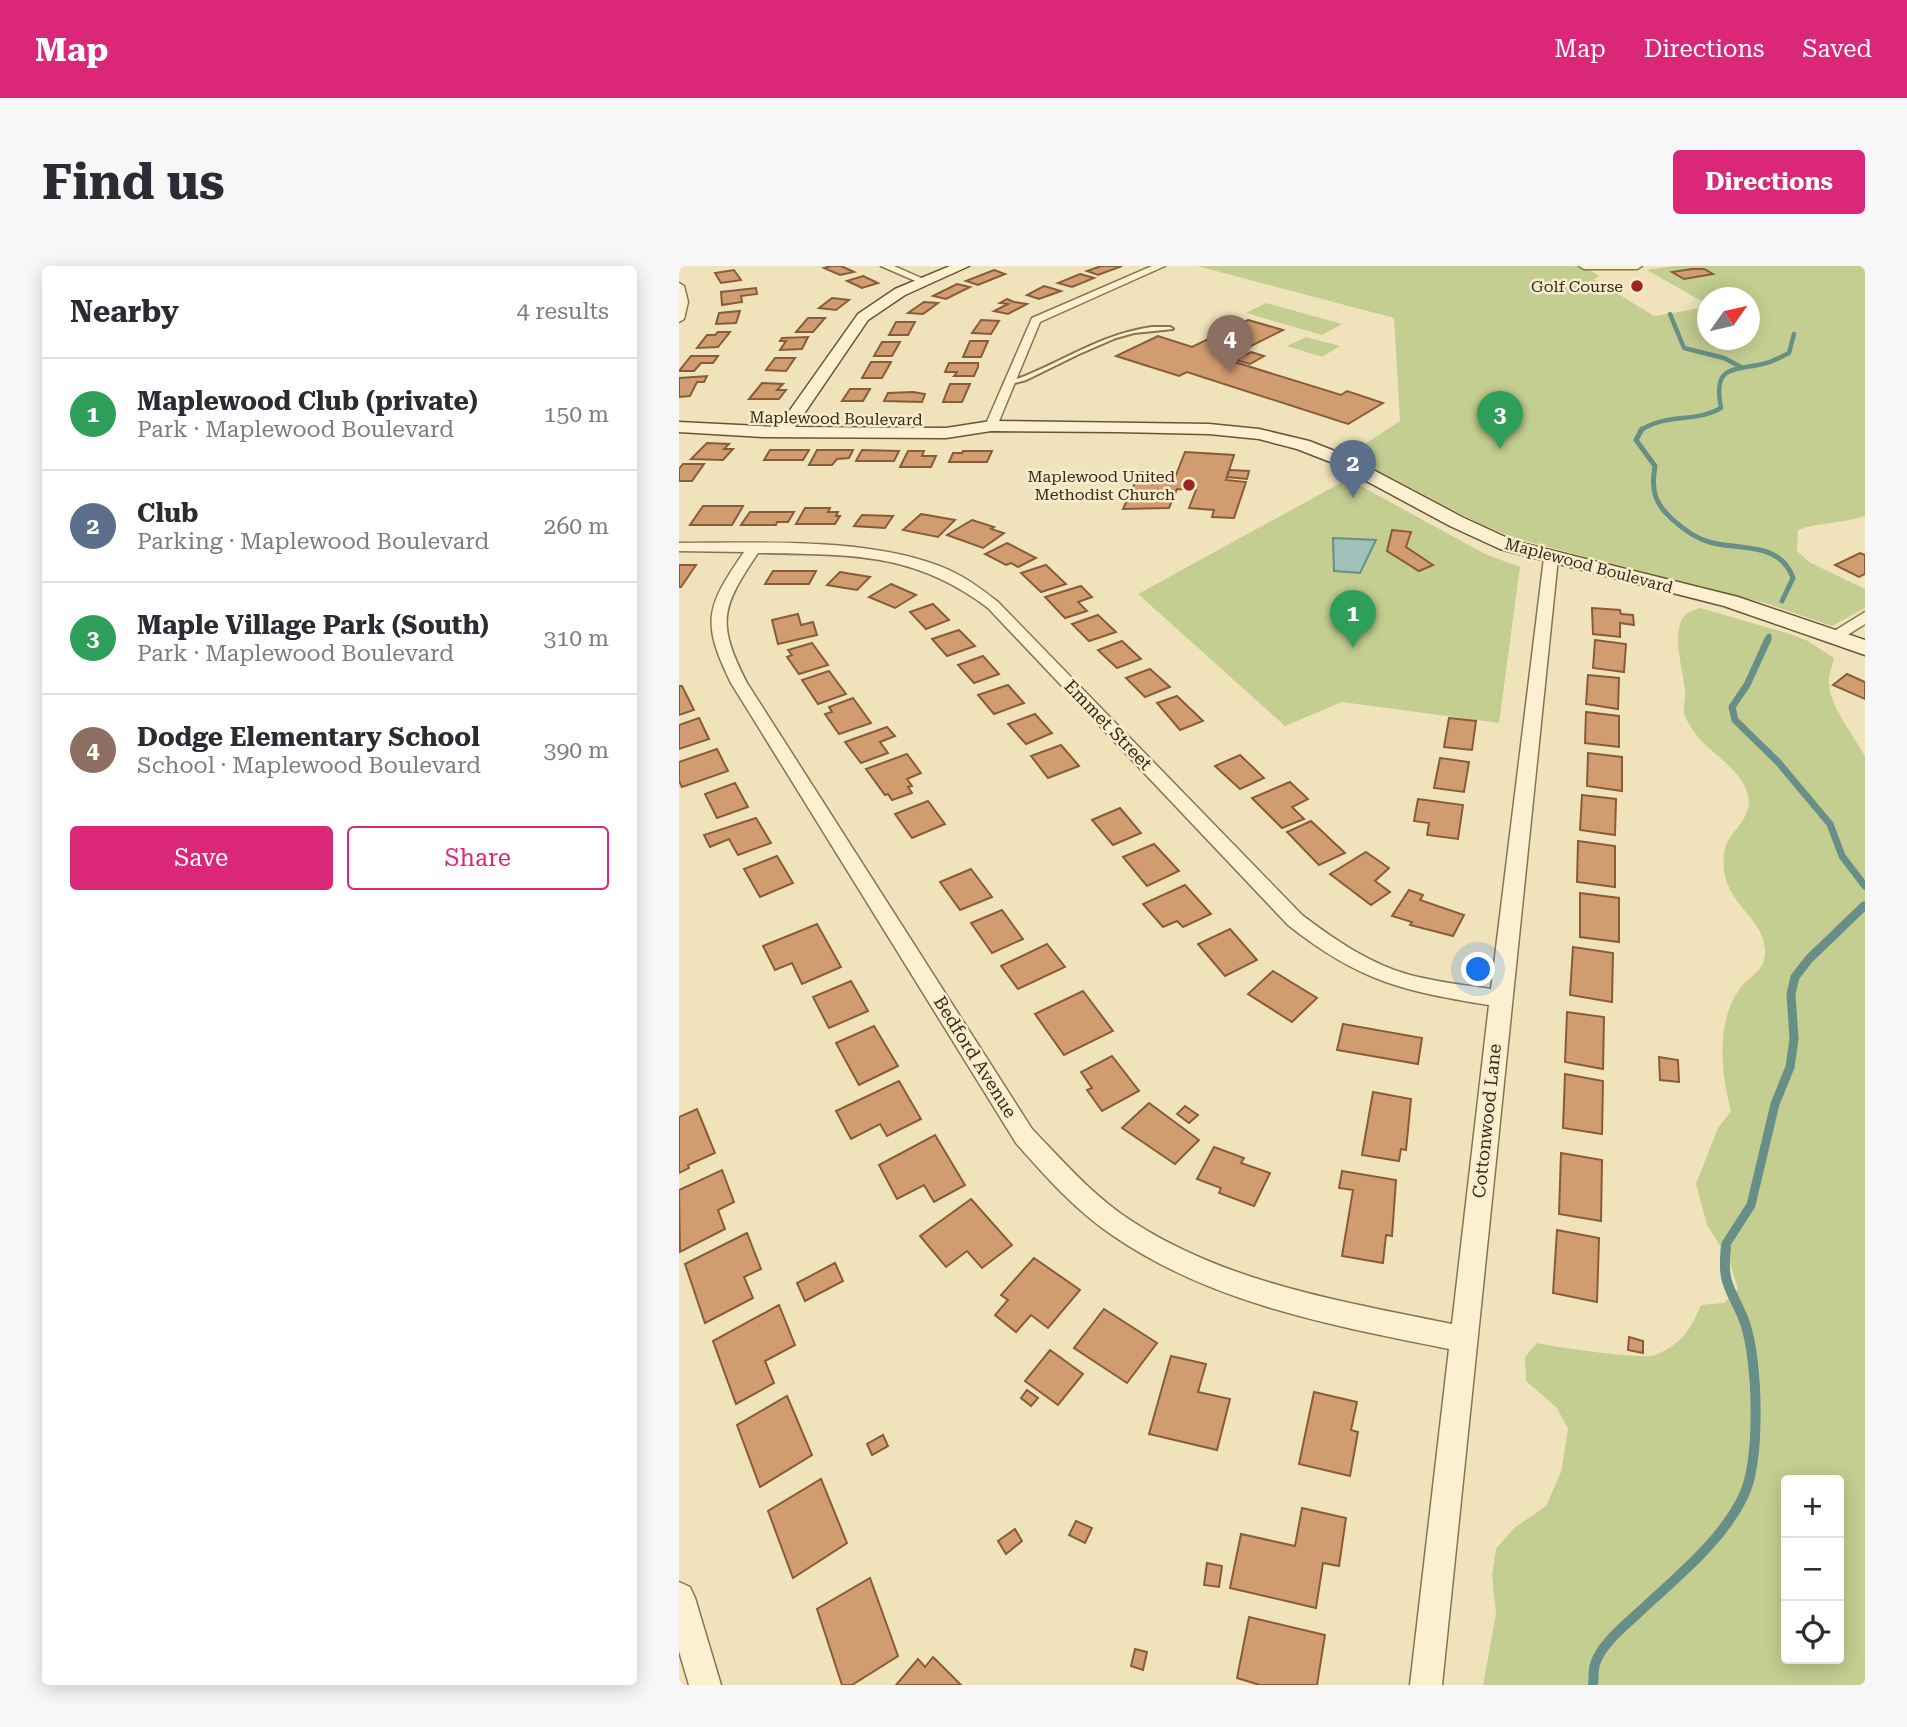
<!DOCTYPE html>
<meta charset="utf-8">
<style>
body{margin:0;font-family:"Roboto Serif",serif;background:#f7f7f7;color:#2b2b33}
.controls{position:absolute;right:21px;bottom:21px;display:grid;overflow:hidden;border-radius:7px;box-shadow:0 4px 18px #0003}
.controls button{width:63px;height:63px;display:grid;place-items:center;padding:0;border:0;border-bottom:2px solid #e1e1e2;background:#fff;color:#2b2b33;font:35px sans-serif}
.compass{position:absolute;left:1018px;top:21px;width:63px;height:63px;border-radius:50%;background:#fff;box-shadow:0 4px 18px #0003;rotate:56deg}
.you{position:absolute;left:800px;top:704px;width:24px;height:24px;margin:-18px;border:5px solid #fff;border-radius:50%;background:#1a73e8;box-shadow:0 0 0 10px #1a73e833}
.badge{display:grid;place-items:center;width:46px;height:46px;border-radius:50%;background:#db2777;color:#fff;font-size:23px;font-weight:700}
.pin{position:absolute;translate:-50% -58px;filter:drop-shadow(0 2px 4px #0008)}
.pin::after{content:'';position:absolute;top:37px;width:24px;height:21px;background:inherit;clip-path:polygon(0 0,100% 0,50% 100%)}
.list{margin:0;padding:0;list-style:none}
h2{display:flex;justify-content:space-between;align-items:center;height:91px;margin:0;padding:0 28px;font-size:30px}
h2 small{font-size:23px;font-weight:400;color:#7c7c81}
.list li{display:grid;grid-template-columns:46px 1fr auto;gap:21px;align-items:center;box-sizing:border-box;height:112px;padding:0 28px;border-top:2px solid #e1e1e2}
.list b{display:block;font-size:26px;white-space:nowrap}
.list p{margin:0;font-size:23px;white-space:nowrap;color:#7c7c81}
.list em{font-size:23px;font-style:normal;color:#7c7c81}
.actions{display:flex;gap:14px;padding:21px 28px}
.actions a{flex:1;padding:16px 0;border:2px solid #db2777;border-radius:7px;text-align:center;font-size:24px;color:#db2777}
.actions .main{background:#db2777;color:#fff}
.icon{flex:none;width:38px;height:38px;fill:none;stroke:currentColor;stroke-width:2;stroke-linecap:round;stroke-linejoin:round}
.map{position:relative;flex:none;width:1186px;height:1419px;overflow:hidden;border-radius:7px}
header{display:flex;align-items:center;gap:42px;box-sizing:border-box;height:98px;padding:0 35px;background:#db2777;color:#fff}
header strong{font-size:33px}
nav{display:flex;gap:38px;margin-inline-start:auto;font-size:24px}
.intro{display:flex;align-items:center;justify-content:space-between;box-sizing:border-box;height:168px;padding:0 42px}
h1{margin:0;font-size:49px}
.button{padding:18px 32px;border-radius:7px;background:#db2777;color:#fff;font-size:24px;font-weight:700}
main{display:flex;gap:42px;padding:0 42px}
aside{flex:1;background:#fff;border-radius:7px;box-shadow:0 4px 18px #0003}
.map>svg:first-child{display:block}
.green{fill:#c4ce90;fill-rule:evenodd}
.water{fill:#a0c1b9;stroke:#688f87;stroke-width:2}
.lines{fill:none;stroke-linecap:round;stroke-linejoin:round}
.stream-far4{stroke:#688f87;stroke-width:4.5}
.stream-far3{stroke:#688f87;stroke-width:5}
.stream-far2{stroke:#688f87;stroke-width:7}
.stream-far1{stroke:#688f87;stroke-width:9}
.stream{stroke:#688f87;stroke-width:10}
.building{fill:#d19c6f;stroke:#895c39;stroke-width:2}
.lane-casing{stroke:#887355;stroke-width:4}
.street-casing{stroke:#887355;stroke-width:3}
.secondary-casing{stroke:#6a5338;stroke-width:3}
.lane{fill:#fbf0cf;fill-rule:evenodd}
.street{fill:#fbf0cf;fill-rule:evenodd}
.secondary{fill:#fbf0cf;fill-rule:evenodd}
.poi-dot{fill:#9b2621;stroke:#f7edcc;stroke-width:2.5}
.labels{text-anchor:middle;stroke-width:5;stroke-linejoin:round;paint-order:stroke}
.far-poi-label{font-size:16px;fill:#37291a;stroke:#f7edcc;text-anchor:end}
.far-street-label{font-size:16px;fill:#37291a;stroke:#f7edcc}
.street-label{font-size:18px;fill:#37291a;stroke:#f7edcc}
</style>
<header>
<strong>Map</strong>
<nav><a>Map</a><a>Directions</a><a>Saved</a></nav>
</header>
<div class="intro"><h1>Find us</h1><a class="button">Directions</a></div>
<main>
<aside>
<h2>Nearby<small>4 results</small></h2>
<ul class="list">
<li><span class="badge" style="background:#2e9e5b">1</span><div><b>Maplewood Club (private)</b><p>Park · Maplewood Boulevard</p></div><em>150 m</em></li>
<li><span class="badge" style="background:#5c6f8a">2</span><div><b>Club</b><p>Parking · Maplewood Boulevard</p></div><em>260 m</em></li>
<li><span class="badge" style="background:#2e9e5b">3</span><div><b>Maple Village Park (South)</b><p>Park · Maplewood Boulevard</p></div><em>310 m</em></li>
<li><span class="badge" style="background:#8d6e63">4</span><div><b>Dodge Elementary School</b><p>School · Maplewood Boulevard</p></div><em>390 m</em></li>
</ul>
<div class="actions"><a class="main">Save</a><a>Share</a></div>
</aside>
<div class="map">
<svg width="1186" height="1419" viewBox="0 0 1186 1419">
<rect width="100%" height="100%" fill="#f0e3bc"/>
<g class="green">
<path d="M518 0H895L907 2 920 10 915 13 975 50 1028 41V74H1070V32H1028V38L968 4 995 0H1186V250C1163 258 1139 256 1119 264L1118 285 1130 296 1186 323V342L1153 360 1086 337 842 274 805 260 669 189 721 155 715 52Z"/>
<polygon points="587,37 663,58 643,69 567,47"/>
<polygon points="627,71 661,80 643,91 608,80"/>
<polygon points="669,213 806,288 841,301 820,457 663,436 606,460 459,328"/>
<path d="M1021 342 1111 368 1129 375 1155 392C1154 399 1150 407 1150 414 1149 440 1175 468 1186 491V1419H804L817 1348 813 1309 817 1283 835 1262 867 1240 882 1206 889 1163 878 1142 847 1115 846 1091 858 1077C873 1081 967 1094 976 1089 1003 1078 1011 1064 1022 1039L1045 1037 1059 1023 1050 994 1028 959 1017 918 1039 862 1052 845C1042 807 1036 755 1062 721 1072 708 1087 706 1086 683 1084 649 1039 636 1045 588 1047 564 1077 555 1068 526 1059 500 1031 488 1016 467 1012 462 1007 453 1005 448 1004 441 1007 433 1006 427 1005 405 993 374 1003 353 1007 346 1013 345 1021 342ZM1107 1214H1160V1393H1107Z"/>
</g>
<polygon class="water" points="654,272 697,274 681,307 655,305"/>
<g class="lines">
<g class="stream-far4">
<polyline points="991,48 1005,82 1045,92 1062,101"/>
<path d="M961 165C985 147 1017 157 1042 142 1034 100 1051 105 1084 98 1093 96 1102 91 1110 87L1115 68"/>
</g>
<g class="stream-far3">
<path d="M963 163 957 174 976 200C972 223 975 237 993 253 1004 263 1016 272 1030 276 1061 285 1101 275 1114 312L1103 335"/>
<polyline points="1088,375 1090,370"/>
</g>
<g class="stream-far2">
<polyline points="1089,373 1068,419 1053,441 1056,454 1099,496 1151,558 1163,590 1186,620"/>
<polyline points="1183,642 1186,639"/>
</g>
<polyline class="stream-far1" points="1046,984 1047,978 1072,939 1096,838 1111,801 1115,773 1112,728 1116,711 1130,693 1185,640"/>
<path class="stream" d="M914 1419C915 1412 914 1404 916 1398 922 1379 943 1362 957 1349 994 1314 1041 1278 1064 1231 1082 1195 1079 1095 1066 1057 1054 1024 1042 1021 1047 982"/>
</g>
<g class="building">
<polygon points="152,0 162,0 175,6 161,9 145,2"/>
<polygon points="422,0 443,0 419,9 408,5"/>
<polygon points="1013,3 1025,3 1034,8 1005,13 993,6"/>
<polygon points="55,4 62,14 42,17 36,7"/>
<polygon points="315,4 326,8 299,19 287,15"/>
<polygon points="401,8 415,12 393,21 379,17"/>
<polygon points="184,10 199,17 183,22 168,15"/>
<polygon points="278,18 291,21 267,33 254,30"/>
<polygon points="365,20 382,25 360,33 348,29"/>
<polygon points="77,22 78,28 62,30 63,36 43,39 42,26"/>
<polygon points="153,32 170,34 157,44 140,42"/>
<polygon points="328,33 335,36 348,38 329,48 315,45 329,38 321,37"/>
<polygon points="245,36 259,37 244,48 229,47"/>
<polygon points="61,45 57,57 37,58 40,47"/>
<polygon points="129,52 146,52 134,66 117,66"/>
<polygon points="302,54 320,55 312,68 293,67"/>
<polygon points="569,54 604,64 546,93 662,129 668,125 704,137 669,158 508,106 500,110 437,90 479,70 513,81"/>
<polygon points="217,56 236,56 229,69 210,69"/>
<polygon points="39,66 51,66 39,81 18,82 28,69 36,69"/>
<polygon points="129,71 123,83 101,84 107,75 101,75 103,72"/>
<polygon points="291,75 309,75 302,91 284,91"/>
<polygon points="203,76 221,76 213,90 195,90"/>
<polygon points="572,86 585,90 571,98 557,94"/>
<polygon points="12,90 39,90 34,97 22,97 15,105 0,105"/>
<polygon points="96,92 116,92 107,105 87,104"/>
<polygon points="192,96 212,96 203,112 183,112"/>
<polygon points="270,97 299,97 299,101 295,110 275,110 278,106 266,106"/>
<polygon points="28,110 25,116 18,116 11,130 0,131 0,112"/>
<polygon points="83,117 104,118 98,124 107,124 100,133 70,133"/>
<polygon points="271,118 291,118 283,136 264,136"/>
<polygon points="171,123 191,123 184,135 163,135"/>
<polygon points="234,126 246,128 243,136 205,135 209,127"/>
<polygon points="28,177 50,178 45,183 54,183 44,194 12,193"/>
<polygon points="91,184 130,184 124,194 85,194"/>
<polygon points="138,184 174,184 170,192 158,193 153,199 130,199"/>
<polygon points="183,184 220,185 215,195 177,195"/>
<polygon points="229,185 245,185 243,190 257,190 252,201 221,201"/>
<polygon points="284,185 313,185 308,196 270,196 274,187 283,187"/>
<polygon points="506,186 555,189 547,214 567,216 555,252 533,251 535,244 510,242 517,224 498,223 490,242 444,243 461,206 497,209"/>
<polygon points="4,198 25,198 13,215 0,215 0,203"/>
<polygon points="550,204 570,205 568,213 548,211"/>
<polygon points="24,240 64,240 53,259 11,259"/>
<polygon points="126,242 151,242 149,246 159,246 157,250 161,250 156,258 117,258"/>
<polygon points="71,246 115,246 109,256 98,256 97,259 62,259"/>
<polygon points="242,248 276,254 259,271 224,264"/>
<polygon points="183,249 214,250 206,262 175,260"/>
<polygon points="293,254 315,261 312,263 325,267 304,282 268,269"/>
<polygon points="713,264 732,266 727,281 754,299 740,305 708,285"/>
<polygon points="328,277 357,292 339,301 332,297 327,299 306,288"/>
<polygon points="1181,287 1186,289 1186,308 1180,311 1156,299"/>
<polygon points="0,299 17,299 2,321 0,321"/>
<polygon points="367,299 387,318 362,326 342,307"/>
<polygon points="94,305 137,305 130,318 86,318"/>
<polygon points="161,306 191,311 178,324 148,319"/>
<polygon points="212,318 237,329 216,342 190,331"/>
<polygon points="402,320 413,331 399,336 408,345 386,352 366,331"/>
<polygon points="254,338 270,354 247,363 231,346"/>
<polygon points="913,342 941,344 942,348 954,349 955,359 941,357 941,371 914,368"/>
<polygon points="119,348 122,359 134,356 138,369 99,378 93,354"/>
<polygon points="419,349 437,366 410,375 393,358"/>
<polygon points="280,364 296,380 268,390 253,373"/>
<polygon points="916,374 947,378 945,406 914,402"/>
<polygon points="443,375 462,393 438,402 419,384"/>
<polygon points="133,377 149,399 120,408 108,391 113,389 109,384"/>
<polygon points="304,390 320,408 295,417 279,399"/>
<polygon points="471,403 491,421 466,431 447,412"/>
<polygon points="150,405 167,428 139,438 123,414"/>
<polygon points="1168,408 1186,416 1186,433 1154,419"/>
<polygon points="909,409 940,412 939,443 907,438"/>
<polygon points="329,419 345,437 315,448 299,429"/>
<polygon points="0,420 3,420 15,444 0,449"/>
<polygon points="498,430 524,455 501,464 478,437"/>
<polygon points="174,432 192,457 160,468 146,448 153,446 150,441"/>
<polygon points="907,446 940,450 940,481 906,477"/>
<polygon points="356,448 373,467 347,478 329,458"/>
<polygon points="20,452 30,473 0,483 0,459"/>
<polygon points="770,452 797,455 793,484 765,481"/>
<polygon points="208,461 216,470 201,476 209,487 182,497 166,476"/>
<polygon points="382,479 400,500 369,512 352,490"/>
<polygon points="38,483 49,505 3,521 0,515 0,496"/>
<polygon points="909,487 943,491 943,525 908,520"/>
<polygon points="228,488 242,507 228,513 233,520 229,521 233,527 213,534 209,528 206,529 187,503"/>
<polygon points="561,489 585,512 561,523 536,500"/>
<polygon points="761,492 790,496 785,526 755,522"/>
<polygon points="611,516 629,533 613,541 625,553 603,562 573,532"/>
<polygon points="56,517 69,541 38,552 26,528"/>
<polygon points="903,529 937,533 936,569 901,564"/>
<polygon points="739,533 784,539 779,573 748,569 750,557 735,555"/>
<polygon points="249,535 266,558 233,572 216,548"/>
<polygon points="441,542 462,567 434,579 413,554"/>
<polygon points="77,552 92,577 59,589 50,573 31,581 25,569"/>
<polygon points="632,555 666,587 640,599 608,566"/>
<polygon points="899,575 936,580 936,621 898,616"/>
<polygon points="475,578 500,605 468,620 444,591"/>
<polygon points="687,586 710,602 696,615 711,626 692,639 651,608"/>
<polygon points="98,590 114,617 81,631 65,603"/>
<polygon points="292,603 313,631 281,644 261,616"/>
<polygon points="506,619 532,648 504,661 498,655 484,661 464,638"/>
<polygon points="730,624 744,629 741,634 785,649 774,670 731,659 733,656 713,650"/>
<polygon points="901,627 940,632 940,676 901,671"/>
<polygon points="323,644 344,673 313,687 292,657"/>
<polygon points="138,658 162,701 123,718 113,697 96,704 84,680"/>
<polygon points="551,663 578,694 546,710 519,678"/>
<polygon points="368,678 386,701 339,723 322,700"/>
<polygon points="894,681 934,687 933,736 891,729"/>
<polygon points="594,705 638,732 613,756 569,728"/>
<polygon points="172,715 189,745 150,762 134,731"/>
<polygon points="404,725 434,765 385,789 356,748"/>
<polygon points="888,746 925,751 924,803 886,796"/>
<polygon points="664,758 743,772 739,798 658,784"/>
<polygon points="195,760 219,800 180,819 157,777"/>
<polygon points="433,790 460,825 423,845 408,824 413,822 402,806"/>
<polygon points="980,791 999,794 1000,816 981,814"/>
<polygon points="886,808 924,815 923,868 884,862"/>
<polygon points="220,815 242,853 208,870 201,858 172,873 157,845"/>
<polygon points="694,826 732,833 727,884 722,883 720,895 683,889"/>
<polygon points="470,837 520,874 496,898 443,862"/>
<polygon points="506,840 519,849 510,857 498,848"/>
<polygon points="18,843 36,887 9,899 10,902 0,907 0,851"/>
<polygon points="256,869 286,919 255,936 245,919 218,933 200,899"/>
<polygon points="535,881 565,892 562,897 591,907 575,940 540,927 542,922 518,913"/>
<polygon points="882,887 923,894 922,955 880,948"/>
<polygon points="43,904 55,936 39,944 46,963 1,986 0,924"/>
<polygon points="663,905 717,914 713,970 707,969 704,997 663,990 674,924 660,922"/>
<polygon points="292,933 333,979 303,1002 288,985 267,1001 241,970"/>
<polygon points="878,964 920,972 918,1036 874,1027"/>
<polygon points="68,967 82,1003 65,1011 74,1032 26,1057 6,998"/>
<polygon points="355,992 401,1024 369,1062 352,1049 337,1066 316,1049 329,1034 322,1029"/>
<polygon points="156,997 164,1015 126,1035 118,1017"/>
<polygon points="100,1039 116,1079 86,1095 95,1117 57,1138 34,1075"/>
<polygon points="425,1043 478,1077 448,1117 395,1082"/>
<polygon points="950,1071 964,1075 964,1087 949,1084"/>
<polygon points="371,1084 404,1108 379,1139 346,1115"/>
<polygon points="492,1090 527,1098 519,1126 551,1133 538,1184 470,1168"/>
<polygon points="348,1124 359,1132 352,1140 342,1132"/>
<polygon points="635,1126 678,1136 672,1164 679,1166 671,1210 620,1198"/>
<polygon points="108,1130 133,1189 81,1221 58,1159"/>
<polygon points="204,1169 209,1180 193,1189 188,1178"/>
<polygon points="142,1213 168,1277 114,1312 89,1245"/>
<polygon points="623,1242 667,1252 660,1300 644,1297 637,1342 551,1322 562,1268 616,1280"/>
<polygon points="397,1255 413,1262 406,1277 390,1269"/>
<polygon points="336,1263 343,1275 327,1288 319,1275"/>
<polygon points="528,1297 543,1300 540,1321 525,1319"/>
<polygon points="191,1312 219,1390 173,1419 163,1419 138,1343"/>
<polygon points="570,1351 646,1369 638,1419 581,1419 558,1412"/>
<polygon points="456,1383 468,1386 464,1404 452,1400"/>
<polygon points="254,1391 282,1419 217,1419 239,1393 246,1401"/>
</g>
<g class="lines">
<defs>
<path id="lane" d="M473 61H491L494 63 455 67 437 72 400 88 347 114 328 119 325 117C331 114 339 113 346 110 390 92 424 68 473 61Z"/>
<g id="street">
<polygon points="202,0 215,0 249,15 241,17"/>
<polygon points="473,0 486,0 361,56 318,160 308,163 306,160 353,52"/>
<polygon points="900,0 963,0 958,3 905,3"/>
<polygon points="0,17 5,20 9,36 5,53 0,56"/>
<path d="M0 277C82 277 195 271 270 304 288 312 304 324 319 336L623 649C656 674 691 698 731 709 758 716 785 719 812 723L865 292 872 288 879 292 763 1419H731L770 1083C653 1059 533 1038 433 969 396 944 366 910 337 877L52 417C22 356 27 341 65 286L0 285ZM79 287C169 289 234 285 309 342L609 659C680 715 723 725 810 739L773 1058C661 1035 547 1017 451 954 413 929 384 895 353 863L68 417C37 356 42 342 79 287Z"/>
<polygon points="1186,346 1186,358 1162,373 1152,373 1149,370 1152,367"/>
<polygon points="0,1316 11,1321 16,1332 42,1419 10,1419 0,1385"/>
</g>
<polygon id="secondary" points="271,0 290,0 226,29 189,54 116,161 267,162 312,155 530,158 580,163 630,175 666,189 785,252 835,275 1059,331 1186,374 1186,389 1045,340 821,283 771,260 654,197 618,183 580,173 530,168 439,166 312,165 267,172 84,171 0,166 0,156 99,161 179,48 216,23"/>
</defs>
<use href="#lane" class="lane-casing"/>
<use href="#street" class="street-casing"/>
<use href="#secondary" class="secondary-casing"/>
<use href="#lane" class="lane"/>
<use href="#street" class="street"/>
<use href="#secondary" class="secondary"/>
</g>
<g class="poi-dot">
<circle cx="958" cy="20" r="7"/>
<circle cx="510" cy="219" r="7"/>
</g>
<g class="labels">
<g class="far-poi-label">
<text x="944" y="26">Golf Course</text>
<text x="496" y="216">Maplewood United<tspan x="496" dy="18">Methodist Church</tspan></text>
</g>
<g class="far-street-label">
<text transform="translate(157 152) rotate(1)" y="6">Maplewood Boulevard</text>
<text transform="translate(910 299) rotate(15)" y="6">Maplewood Boulevard</text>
</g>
<g class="street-label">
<text transform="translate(429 459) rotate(46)" y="6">Emmet Street</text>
<text transform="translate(296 791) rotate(58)" y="6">Bedford Avenue</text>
<text transform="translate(808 855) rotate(-84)" y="6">Cottonwood Lane</text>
</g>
</g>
</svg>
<div class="controls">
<button>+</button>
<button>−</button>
<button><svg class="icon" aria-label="locate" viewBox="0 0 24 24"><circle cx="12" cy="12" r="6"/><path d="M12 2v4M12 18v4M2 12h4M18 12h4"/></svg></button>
</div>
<svg class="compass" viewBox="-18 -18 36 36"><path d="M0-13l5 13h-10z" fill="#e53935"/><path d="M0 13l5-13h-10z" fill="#7c7c81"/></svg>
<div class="you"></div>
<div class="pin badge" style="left:674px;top:382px;background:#2e9e5b">1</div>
<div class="pin badge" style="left:674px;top:232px;background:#5c6f8a">2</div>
<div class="pin badge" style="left:821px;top:183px;background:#2e9e5b">3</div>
<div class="pin badge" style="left:551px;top:107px;background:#8d6e63">4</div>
</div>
</main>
